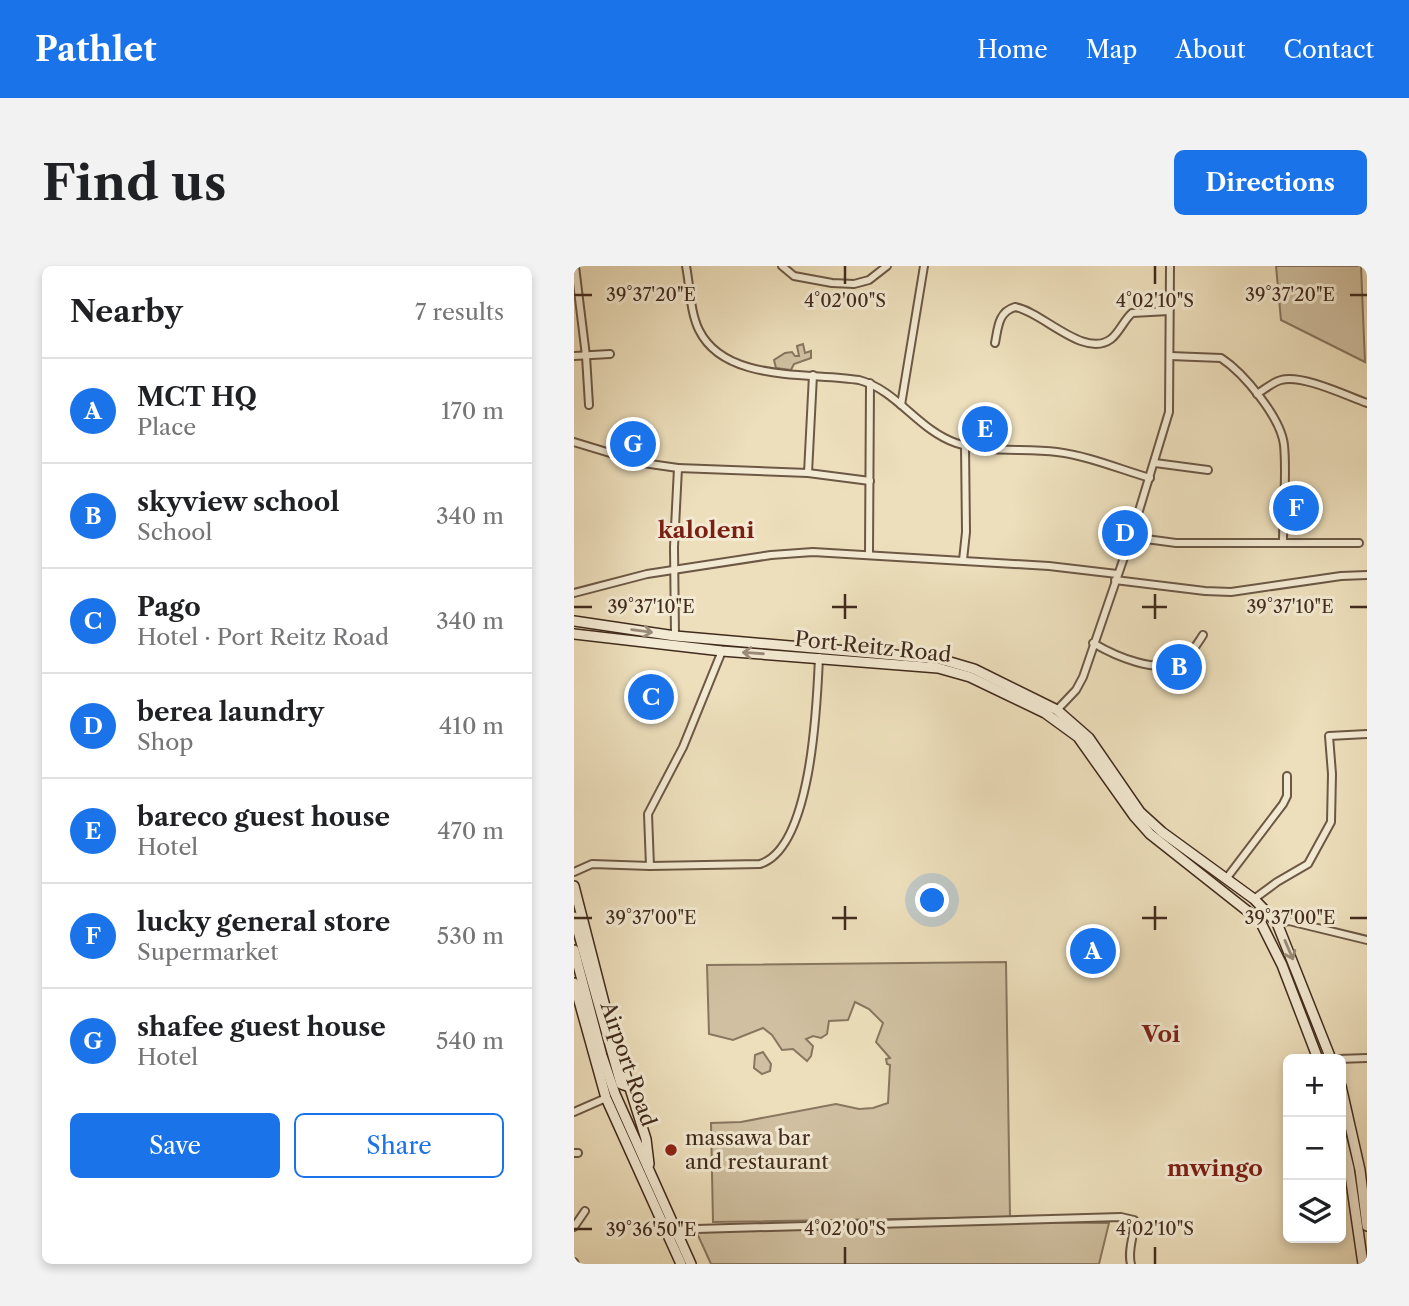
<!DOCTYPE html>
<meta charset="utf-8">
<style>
body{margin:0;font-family:"Libre Caslon Text",serif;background:#f2f2f2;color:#202124}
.controls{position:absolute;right:21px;bottom:21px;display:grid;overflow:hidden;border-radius:10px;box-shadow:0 4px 10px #0003}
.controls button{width:63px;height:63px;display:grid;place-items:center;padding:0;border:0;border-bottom:2px solid #e0e0e0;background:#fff;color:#202124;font:35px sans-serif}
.you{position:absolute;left:359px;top:635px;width:24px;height:24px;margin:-18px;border:5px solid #fff;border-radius:50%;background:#1a73e8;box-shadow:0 0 0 10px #1a73e833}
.badge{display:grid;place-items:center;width:46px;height:46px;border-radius:50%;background:#1a73e8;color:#fff;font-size:23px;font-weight:700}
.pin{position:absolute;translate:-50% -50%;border:4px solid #fff;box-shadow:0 2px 7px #0006}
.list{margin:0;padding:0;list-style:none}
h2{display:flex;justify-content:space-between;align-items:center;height:91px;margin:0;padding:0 28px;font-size:30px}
h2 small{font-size:23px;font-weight:400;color:#757577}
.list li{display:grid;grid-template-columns:46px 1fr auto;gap:21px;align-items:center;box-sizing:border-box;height:105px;padding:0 28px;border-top:2px solid #e0e0e0}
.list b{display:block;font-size:26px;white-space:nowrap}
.list p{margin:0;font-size:23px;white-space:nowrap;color:#757577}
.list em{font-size:23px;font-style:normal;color:#757577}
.actions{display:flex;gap:14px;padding:21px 28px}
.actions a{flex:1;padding:16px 0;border:2px solid #1a73e8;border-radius:10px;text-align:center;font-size:24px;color:#1a73e8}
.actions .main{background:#1a73e8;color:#fff}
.icon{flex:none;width:38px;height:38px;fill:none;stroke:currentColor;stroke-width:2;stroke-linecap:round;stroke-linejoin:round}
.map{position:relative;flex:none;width:793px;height:998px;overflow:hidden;border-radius:10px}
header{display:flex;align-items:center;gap:42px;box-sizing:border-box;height:98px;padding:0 35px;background:#1a73e8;color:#fff}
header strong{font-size:33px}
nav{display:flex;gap:38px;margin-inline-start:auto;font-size:24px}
.intro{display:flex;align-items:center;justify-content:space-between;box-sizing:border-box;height:168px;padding:0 42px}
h1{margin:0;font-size:49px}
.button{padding:18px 32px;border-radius:10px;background:#1a73e8;color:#fff;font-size:24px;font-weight:700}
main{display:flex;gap:42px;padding:0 42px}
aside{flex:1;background:#fff;border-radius:10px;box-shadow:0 4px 10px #0003}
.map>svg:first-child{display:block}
.green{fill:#d0c0a1;stroke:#88765f;stroke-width:2}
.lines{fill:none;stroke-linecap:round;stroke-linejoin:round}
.street-casing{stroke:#6c5845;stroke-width:10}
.secondary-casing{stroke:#412b1d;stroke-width:12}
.street{stroke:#f3ead3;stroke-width:6}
.secondary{stroke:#f3ead3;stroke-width:9}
.oneway{stroke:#9a8a78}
.ticks{fill:none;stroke:#412b1d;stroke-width:2.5}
.poi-dot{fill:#8f2418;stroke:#f3ead3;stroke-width:2.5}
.labels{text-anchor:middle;stroke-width:6;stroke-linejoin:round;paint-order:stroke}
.street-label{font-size:21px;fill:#412b1d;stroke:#f3ead3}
.poi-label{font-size:21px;fill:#412b1d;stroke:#f3ead3;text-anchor:start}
.neighbourhood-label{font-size:23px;font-weight:bold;fill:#7a1f14;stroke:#f3ead3}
.ticks-label{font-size:18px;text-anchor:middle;fill:#412b1d;stroke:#f3ead3;stroke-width:6;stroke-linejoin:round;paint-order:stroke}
</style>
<header>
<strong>Pathlet</strong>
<nav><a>Home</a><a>Map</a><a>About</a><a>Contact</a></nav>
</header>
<div class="intro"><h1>Find us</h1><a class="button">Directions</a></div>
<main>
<aside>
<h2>Nearby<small>7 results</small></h2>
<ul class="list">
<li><span class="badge">A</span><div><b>MCT HQ</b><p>Place</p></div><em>170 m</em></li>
<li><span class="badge">B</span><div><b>skyview school</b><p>School</p></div><em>340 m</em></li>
<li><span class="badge">C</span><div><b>Pago</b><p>Hotel · Port Reitz Road</p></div><em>340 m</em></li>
<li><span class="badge">D</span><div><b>berea laundry</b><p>Shop</p></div><em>410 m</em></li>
<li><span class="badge">E</span><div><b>bareco guest house</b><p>Hotel</p></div><em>470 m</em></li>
<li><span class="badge">F</span><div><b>lucky general store</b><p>Supermarket</p></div><em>530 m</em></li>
<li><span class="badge">G</span><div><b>shafee guest house</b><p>Hotel</p></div><em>540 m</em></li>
</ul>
<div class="actions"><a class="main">Save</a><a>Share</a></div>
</aside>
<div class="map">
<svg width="793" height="998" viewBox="0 0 793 998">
<rect width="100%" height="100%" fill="#eddfbc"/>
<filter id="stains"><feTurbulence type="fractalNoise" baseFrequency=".00286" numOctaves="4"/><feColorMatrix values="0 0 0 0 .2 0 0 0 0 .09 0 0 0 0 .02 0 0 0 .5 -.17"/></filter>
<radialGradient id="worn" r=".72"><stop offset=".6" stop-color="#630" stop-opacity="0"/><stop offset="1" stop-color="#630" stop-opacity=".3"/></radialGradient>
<g class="green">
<polygon points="702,0 787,0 791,96 707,54"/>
<polygon points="229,78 231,87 237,85 237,92 220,98 217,104 202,102 200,94 211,87 218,86 221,90 225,90 223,80"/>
<polygon points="432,696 436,951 139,956 137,857 167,856 262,838 285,843 299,842 314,837 316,799 313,798 312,793 316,792 302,776 309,757 295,743 281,736 274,754 255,755 253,768 247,772 239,770 232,773 239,780 237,790 233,795 219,783 208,784 198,769 189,762 159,774 135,768 133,699"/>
<polygon points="189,786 197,798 196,805 188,808 180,802 181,789"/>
<polygon points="415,956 535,957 525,998 137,998 122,965"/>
</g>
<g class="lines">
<defs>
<g id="street">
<polyline points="1,0 12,90 15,139"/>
<path d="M112 0C116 20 116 46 125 64 151 117 235 106 285 114 323 124 344 164 382 177 412 187 451 182 483 186 515 190 545 203 576 212"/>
<polyline points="208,0 220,10 258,17 280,18 295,14 313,0"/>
<path d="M421 77C424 62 424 46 441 41 469 46 510 93 537 73 545 67 550 54 558 47L595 45"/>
<polyline points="0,90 36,88"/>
<path d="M596 90 647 92C670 107 707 152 710 179 713 209 709 246 709 277"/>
<path d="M683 128C691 123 699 116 707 114 728 108 773 130 793 137"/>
<polyline points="327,139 350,0"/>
<polyline points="0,176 69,197 104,202"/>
<polyline points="581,197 634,204"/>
<polyline points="234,207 296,215"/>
<polyline points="557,271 602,277 785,277"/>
<polyline points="295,288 296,117"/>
<polyline points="389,294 392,266 391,179"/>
<polyline points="541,314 631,325 657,326 767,310 793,309"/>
<polyline points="0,327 73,308 197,289 239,286 475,300 543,308"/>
<polyline points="101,370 100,281 104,202 234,207 239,109"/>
<path d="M519 377C541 390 584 409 608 395 617 389 623 378 629 369"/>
<polyline points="483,444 502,424 509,411 557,271 595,146 596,0"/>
<polyline points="76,600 74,548 109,481 148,385"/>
<path d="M0 606 18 598 76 600 186 598C238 582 243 437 245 391"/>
<polyline points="652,613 709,538 713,530 713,510"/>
<polyline points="680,633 703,616 734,598 757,556 758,508 755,470 793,468"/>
<polyline points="703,657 715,655 793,674"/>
<polyline points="764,793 793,792"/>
<polyline points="0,846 32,832"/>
<polyline points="0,887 4,887"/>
<polyline points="0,961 11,945"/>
<path d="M103 967 122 963 547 951 560 954C561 969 553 984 557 998"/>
<polyline points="0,996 1,998"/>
</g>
<g id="secondary">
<polyline points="0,355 101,370 366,393 400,403 483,444 515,472 566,546 588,566 680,633 703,657 757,793"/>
<polyline points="0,368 148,385 364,402 396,411 471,447 504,471 560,550 576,568 686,655 708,699 744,793"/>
<polyline points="0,620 35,756 72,873 75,898"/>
<polyline points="0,651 47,818 56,821"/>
<polyline points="0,684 28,790 41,828 117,998"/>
<polyline points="0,717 32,832 107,998"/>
<polyline points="767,820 786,904 793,960"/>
<polyline points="767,869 775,902 789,998"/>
</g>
</defs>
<use href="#street" class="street-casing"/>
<use href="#secondary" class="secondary-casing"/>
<use href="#street" class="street"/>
<use href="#secondary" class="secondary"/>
</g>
<defs><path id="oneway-shaft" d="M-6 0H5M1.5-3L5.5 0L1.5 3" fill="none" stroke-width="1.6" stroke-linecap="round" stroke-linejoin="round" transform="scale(1.75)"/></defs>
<g class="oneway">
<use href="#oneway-shaft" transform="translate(68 365) rotate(8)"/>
<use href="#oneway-shaft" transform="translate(179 387) rotate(-176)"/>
<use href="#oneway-shaft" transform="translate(715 684) rotate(67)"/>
</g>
<path class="ticks" d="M271 0V18M581 0V18M0 29H18M776 29H793M271 328V353M581 328V353M0 341H18M258 341H283M568 341H593M776 341H793M271 640V664M581 640V664M0 652H18M258 652H283M568 652H593M776 652H793M0 963H18M271 981V998M581 981V998"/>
<circle class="poi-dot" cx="97" cy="884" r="7"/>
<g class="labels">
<g class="street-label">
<text transform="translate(299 381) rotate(6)" y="7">Port Reitz Road</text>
<text transform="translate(54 798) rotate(71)" y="7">Airport Road</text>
</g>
<g class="poi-label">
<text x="111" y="879">massawa bar<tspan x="111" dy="24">and restaurant</tspan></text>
</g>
<g class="neighbourhood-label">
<text x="132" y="272">kaloleni</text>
<text x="587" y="776">Voi</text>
<text x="641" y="910">mwingo</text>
</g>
</g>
<g class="ticks-label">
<text x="716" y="35">39°37'20"E</text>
<text x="77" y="35">39°37'20"E</text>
<text x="271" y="41">4°02'00"S</text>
<text x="581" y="41">4°02'10"S</text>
<text x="716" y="347">39°37'10"E</text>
<text x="77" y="347">39°37'10"E</text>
<text x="716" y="658">39°37'00"E</text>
<text x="77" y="658">39°37'00"E</text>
<text x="271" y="969">4°02'00"S</text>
<text x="581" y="969">4°02'10"S</text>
<text x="77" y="970">39°36'50"E</text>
</g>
<rect width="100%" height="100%" filter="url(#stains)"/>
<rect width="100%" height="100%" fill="url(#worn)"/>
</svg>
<div class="controls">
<button>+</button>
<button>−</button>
<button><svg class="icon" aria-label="layers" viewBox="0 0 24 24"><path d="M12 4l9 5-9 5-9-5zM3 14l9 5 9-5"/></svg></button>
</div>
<div class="you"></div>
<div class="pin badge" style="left:519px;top:685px">A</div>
<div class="pin badge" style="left:605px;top:401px">B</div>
<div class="pin badge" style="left:77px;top:431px">C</div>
<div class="pin badge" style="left:551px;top:267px">D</div>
<div class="pin badge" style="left:411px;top:163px">E</div>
<div class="pin badge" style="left:722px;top:242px">F</div>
<div class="pin badge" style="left:59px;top:178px">G</div>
</div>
</main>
